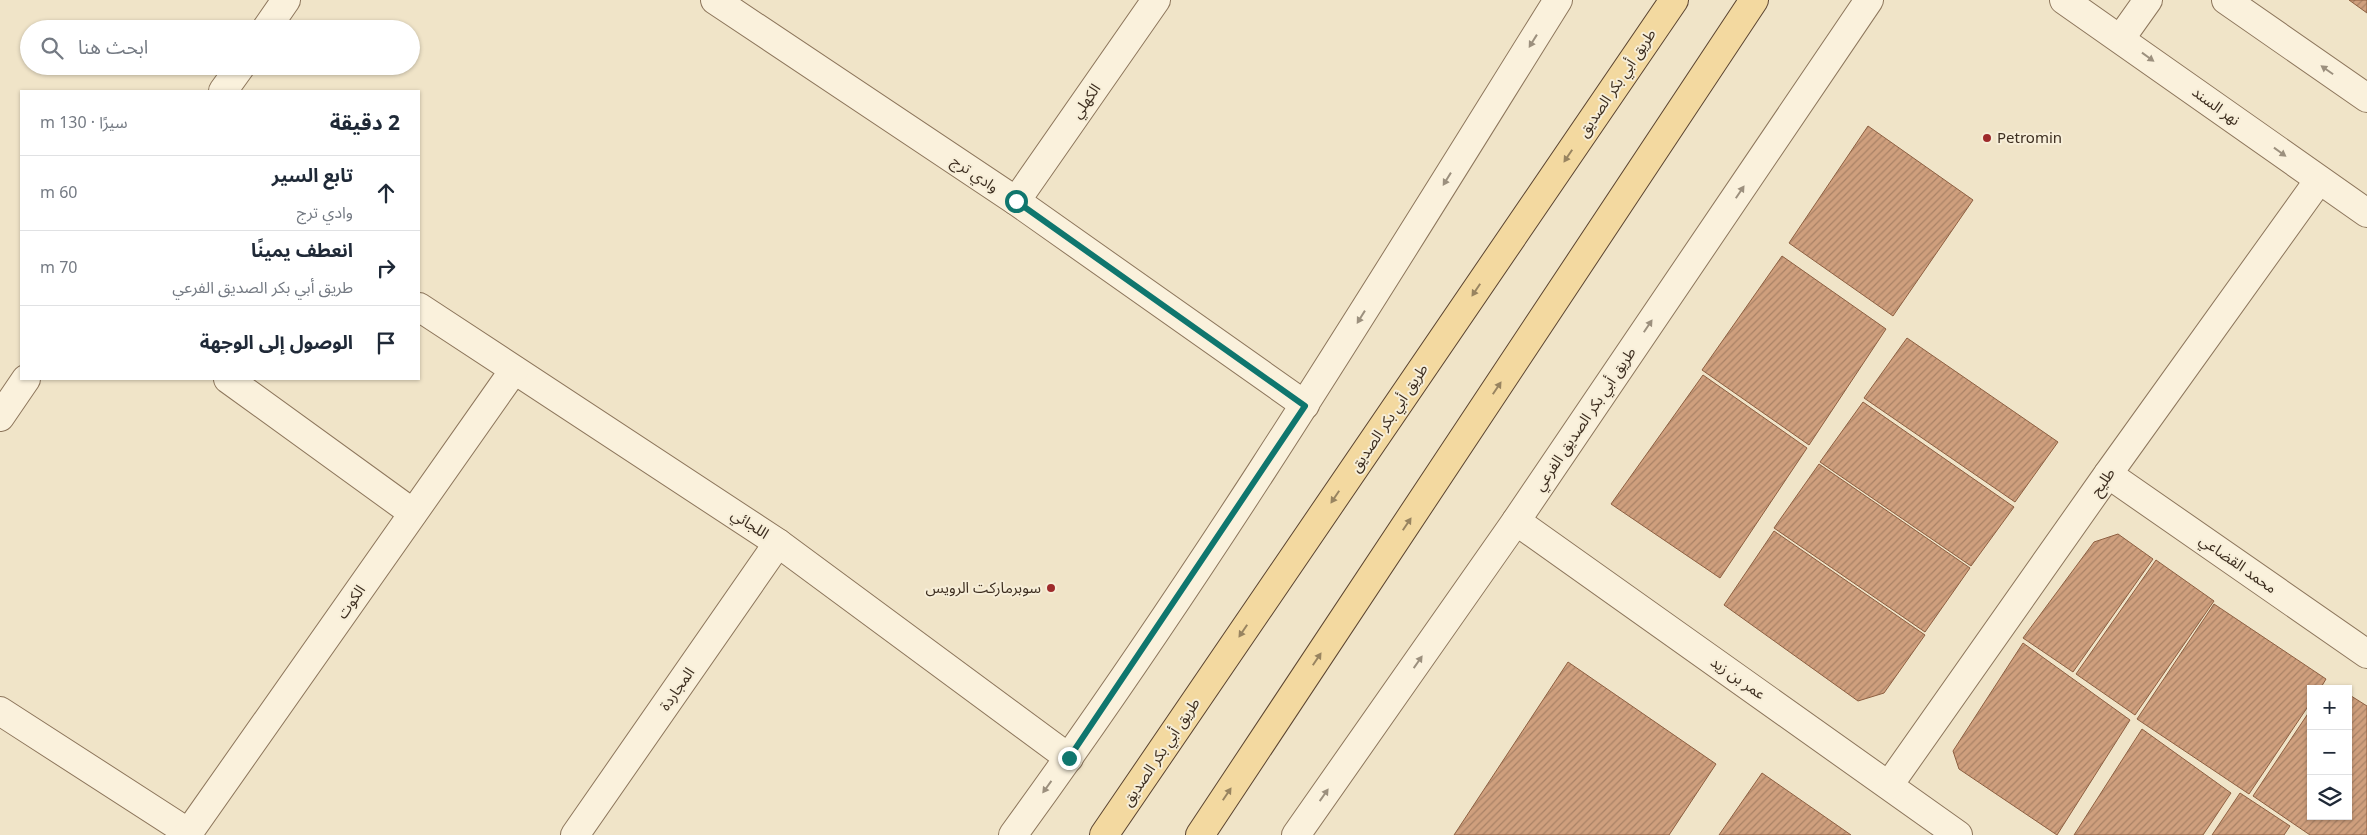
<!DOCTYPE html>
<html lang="ar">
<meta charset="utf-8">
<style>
body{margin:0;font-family:Georgia,"Noto Sans Arabic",serif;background:#f2f2f3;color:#1f2937;direction:rtl}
.controls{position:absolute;right:15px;bottom:15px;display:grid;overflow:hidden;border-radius:0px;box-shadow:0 1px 4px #0004}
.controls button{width:45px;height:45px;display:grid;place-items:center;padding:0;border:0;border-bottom:1px solid #e0e1e3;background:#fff;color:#1f2937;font:25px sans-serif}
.stop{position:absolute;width:15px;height:15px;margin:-11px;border:4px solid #0f766e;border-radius:50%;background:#fff}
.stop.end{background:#0f766e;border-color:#fff;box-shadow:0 1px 5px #0008}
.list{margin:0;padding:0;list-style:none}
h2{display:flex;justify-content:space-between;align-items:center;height:65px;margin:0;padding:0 20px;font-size:21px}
h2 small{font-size:16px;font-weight:400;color:#747a83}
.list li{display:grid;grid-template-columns:32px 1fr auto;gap:15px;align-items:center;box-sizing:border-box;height:75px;padding:0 20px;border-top:1px solid #e0e1e3}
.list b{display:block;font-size:19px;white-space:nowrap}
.list p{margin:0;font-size:16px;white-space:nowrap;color:#747a83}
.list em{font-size:16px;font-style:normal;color:#747a83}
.icon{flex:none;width:28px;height:28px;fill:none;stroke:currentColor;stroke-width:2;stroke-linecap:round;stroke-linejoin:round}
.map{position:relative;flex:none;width:2367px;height:835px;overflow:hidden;direction:ltr}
.search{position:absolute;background:#fff;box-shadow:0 1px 4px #0004;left:20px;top:20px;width:400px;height:55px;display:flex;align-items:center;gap:12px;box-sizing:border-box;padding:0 18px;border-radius:28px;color:#747a83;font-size:19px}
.panel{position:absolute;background:#fff;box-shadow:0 1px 4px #0004;left:20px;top:90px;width:400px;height:290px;border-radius:0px;direction:rtl}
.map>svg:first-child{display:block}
.building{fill:url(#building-hatch);stroke:#8d5f41}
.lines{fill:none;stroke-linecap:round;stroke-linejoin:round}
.minor-casing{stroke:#8d765c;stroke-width:30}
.major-casing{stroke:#5b4430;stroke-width:30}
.minor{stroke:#faf1dc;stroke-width:28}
.major{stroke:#f3d9a0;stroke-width:28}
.oneway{fill:#9c907e}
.oneway2{fill:#988460}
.route{stroke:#0f766e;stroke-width:6}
.poi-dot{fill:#9e2a2b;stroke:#f7eed8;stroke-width:2}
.labels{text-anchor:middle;stroke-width:4;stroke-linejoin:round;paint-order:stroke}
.street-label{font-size:15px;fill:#3d2e20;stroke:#f7eed8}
.poi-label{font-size:15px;fill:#3d2e20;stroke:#f7eed8;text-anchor:start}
</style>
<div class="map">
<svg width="2367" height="835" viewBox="0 0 2367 835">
<defs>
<pattern id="building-hatch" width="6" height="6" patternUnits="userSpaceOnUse" patternTransform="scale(1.25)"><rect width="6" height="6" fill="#cf9f7d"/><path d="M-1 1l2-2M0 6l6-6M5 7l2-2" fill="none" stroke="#a98266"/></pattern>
</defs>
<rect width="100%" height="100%" fill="#f0e4c8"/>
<g class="building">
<polygon points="2349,0 2367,0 2367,13"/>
<polygon points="1868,126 1973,200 1893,316 1789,243"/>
<polygon points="1782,256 1886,329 1809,445 1702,370"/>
<polygon points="1907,338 2058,442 2015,502 1864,398"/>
<polygon points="1703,375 1807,448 1720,578 1611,504"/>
<polygon points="1863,402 2014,507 1971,566 1820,462"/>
<polygon points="1819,464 1970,568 1925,632 1774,528"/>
<polygon points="1774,531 1925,635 1884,693 1858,701 1724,605"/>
<polygon points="2118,534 2153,559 2073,672 2023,638 2094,542"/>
<polygon points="2156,560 2214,601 2135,715 2076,674"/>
<polygon points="2214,604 2326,679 2320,689 2311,689 2311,702 2249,794 2137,719"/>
<polygon points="2023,643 2130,720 2057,835 1959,769 1953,751"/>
<polygon points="1568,662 1716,764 1669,835 1454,835"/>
<polygon points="2348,694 2367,706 2367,835 2310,835 2253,796 2311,709 2311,816 2348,816"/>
<polygon points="2142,729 2231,793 2203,835 2074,835"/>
<polygon points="1762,773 1851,835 1719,835"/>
<polygon points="2240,793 2290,826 2284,835 2212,835"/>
</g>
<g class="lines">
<defs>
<g id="minor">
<polyline points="715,0 1016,201 1305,405"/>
<polyline points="2064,0 2367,213"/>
<polyline points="2226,0 2367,98"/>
<polyline points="266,29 286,0"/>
<polyline points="2121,38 2148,0"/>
<polyline points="223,91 241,66"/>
<polyline points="1016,201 1156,0"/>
<polyline points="419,307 778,543 1069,758"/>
<polyline points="228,379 413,513"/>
<polyline points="0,417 26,379"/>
<polyline points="2108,474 2367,654"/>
<polyline points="1516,521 1958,835"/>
<polyline points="0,711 189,833"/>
<polyline points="1889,785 2108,474 2319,180"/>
<polyline points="187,835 514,370"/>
<polyline points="575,835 778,543"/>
<path d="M1013 835C1209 566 1382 282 1558 0"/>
<polyline points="1296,835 1516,521 1869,0"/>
</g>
<g id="major">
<polyline points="1104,835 1674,0"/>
<polyline points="1200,835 1754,0"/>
</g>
</defs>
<use href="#minor" class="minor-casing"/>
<use href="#major" class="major-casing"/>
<use href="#minor" class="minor"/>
<use href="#major" class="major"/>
</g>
<defs><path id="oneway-solid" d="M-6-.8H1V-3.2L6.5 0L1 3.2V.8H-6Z" transform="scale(1.25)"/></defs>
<g class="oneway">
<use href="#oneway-solid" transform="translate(1533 41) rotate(122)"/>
<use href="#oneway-solid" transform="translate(2148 57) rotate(36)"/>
<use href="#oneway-solid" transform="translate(2327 70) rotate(-145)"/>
<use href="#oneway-solid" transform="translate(2280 152) rotate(36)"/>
<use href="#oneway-solid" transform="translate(1447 179) rotate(122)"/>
<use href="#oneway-solid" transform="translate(1740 192) rotate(-56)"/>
<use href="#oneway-solid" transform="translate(1361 317) rotate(122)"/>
<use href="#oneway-solid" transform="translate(1648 326) rotate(-56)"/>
<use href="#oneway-solid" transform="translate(1418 662) rotate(-55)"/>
<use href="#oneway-solid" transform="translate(1047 787) rotate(126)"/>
<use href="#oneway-solid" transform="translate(1324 795) rotate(-55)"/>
</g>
<g class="oneway2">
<use href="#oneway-solid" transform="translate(1568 156) rotate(124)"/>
<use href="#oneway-solid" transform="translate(1476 290) rotate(124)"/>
<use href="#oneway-solid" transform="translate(1497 388) rotate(-56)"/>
<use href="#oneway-solid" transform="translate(1335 497) rotate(124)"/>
<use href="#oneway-solid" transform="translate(1407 524) rotate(-56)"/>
<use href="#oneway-solid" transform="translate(1243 631) rotate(124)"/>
<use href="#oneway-solid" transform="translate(1317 659) rotate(-56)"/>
<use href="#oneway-solid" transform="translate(1227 794) rotate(-56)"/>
</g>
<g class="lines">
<polyline class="route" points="1016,201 1305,406 1069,758"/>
</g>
<g class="poi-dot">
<circle cx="1987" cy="138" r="5"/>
<circle cx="1051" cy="588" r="5"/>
</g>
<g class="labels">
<g class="street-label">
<text transform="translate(1617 83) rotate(-56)" y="5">طريق أبي بكر الصديق</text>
<text transform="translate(1086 101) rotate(-55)" y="5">الكهلي</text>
<text transform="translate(2216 106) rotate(36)" y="5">نهر السند</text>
<text transform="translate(975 174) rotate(34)" y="5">وادي ترج</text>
<text transform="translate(1389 418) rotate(-56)" y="5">طريق أبي بكر الصديق</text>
<text transform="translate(1585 419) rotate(-56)" y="5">طريق أبي بكر الصديق الفرعي</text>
<text transform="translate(2103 482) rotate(-55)" y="5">طليح</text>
<text transform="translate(750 524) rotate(33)" y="5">اللجائي</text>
<text transform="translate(2238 564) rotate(35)" y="5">محمد القضاعي</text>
<text transform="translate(351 602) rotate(-55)" y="5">الكوت</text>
<text transform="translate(1738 678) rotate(35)" y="5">عمر بن زيد</text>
<text transform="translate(677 689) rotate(-55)" y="5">المجاردة</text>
<text transform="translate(1161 752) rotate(-56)" y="5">طريق أبي بكر الصديق</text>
</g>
<g class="poi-label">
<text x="1997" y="143">Petromin</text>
<text x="1041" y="593" text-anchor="end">سوبرماركت الرويس</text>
</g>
</g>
</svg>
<div class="controls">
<button>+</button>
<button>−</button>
<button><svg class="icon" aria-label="layers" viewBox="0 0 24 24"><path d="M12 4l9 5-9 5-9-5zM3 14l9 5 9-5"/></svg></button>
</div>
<div class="stop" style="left:1016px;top:201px"></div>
<div class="stop end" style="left:1069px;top:758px"></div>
<div class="search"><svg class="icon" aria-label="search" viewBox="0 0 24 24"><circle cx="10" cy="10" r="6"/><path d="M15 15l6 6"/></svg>ابحث هنا</div>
<section class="panel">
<h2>2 دقيقة<small>سيرًا · 130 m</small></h2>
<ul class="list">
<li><svg class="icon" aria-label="ahead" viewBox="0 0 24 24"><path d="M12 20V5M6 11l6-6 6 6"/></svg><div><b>تابع السير</b><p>وادي ترج</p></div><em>60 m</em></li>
<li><svg class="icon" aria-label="right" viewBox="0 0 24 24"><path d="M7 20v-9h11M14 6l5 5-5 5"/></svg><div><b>انعطف يمينًا</b><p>طريق أبي بكر الصديق الفرعي</p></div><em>70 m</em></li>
<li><svg class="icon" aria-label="arrive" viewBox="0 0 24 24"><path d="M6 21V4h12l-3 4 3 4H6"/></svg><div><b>الوصول إلى الوجهة</b></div></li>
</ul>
</section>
</div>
